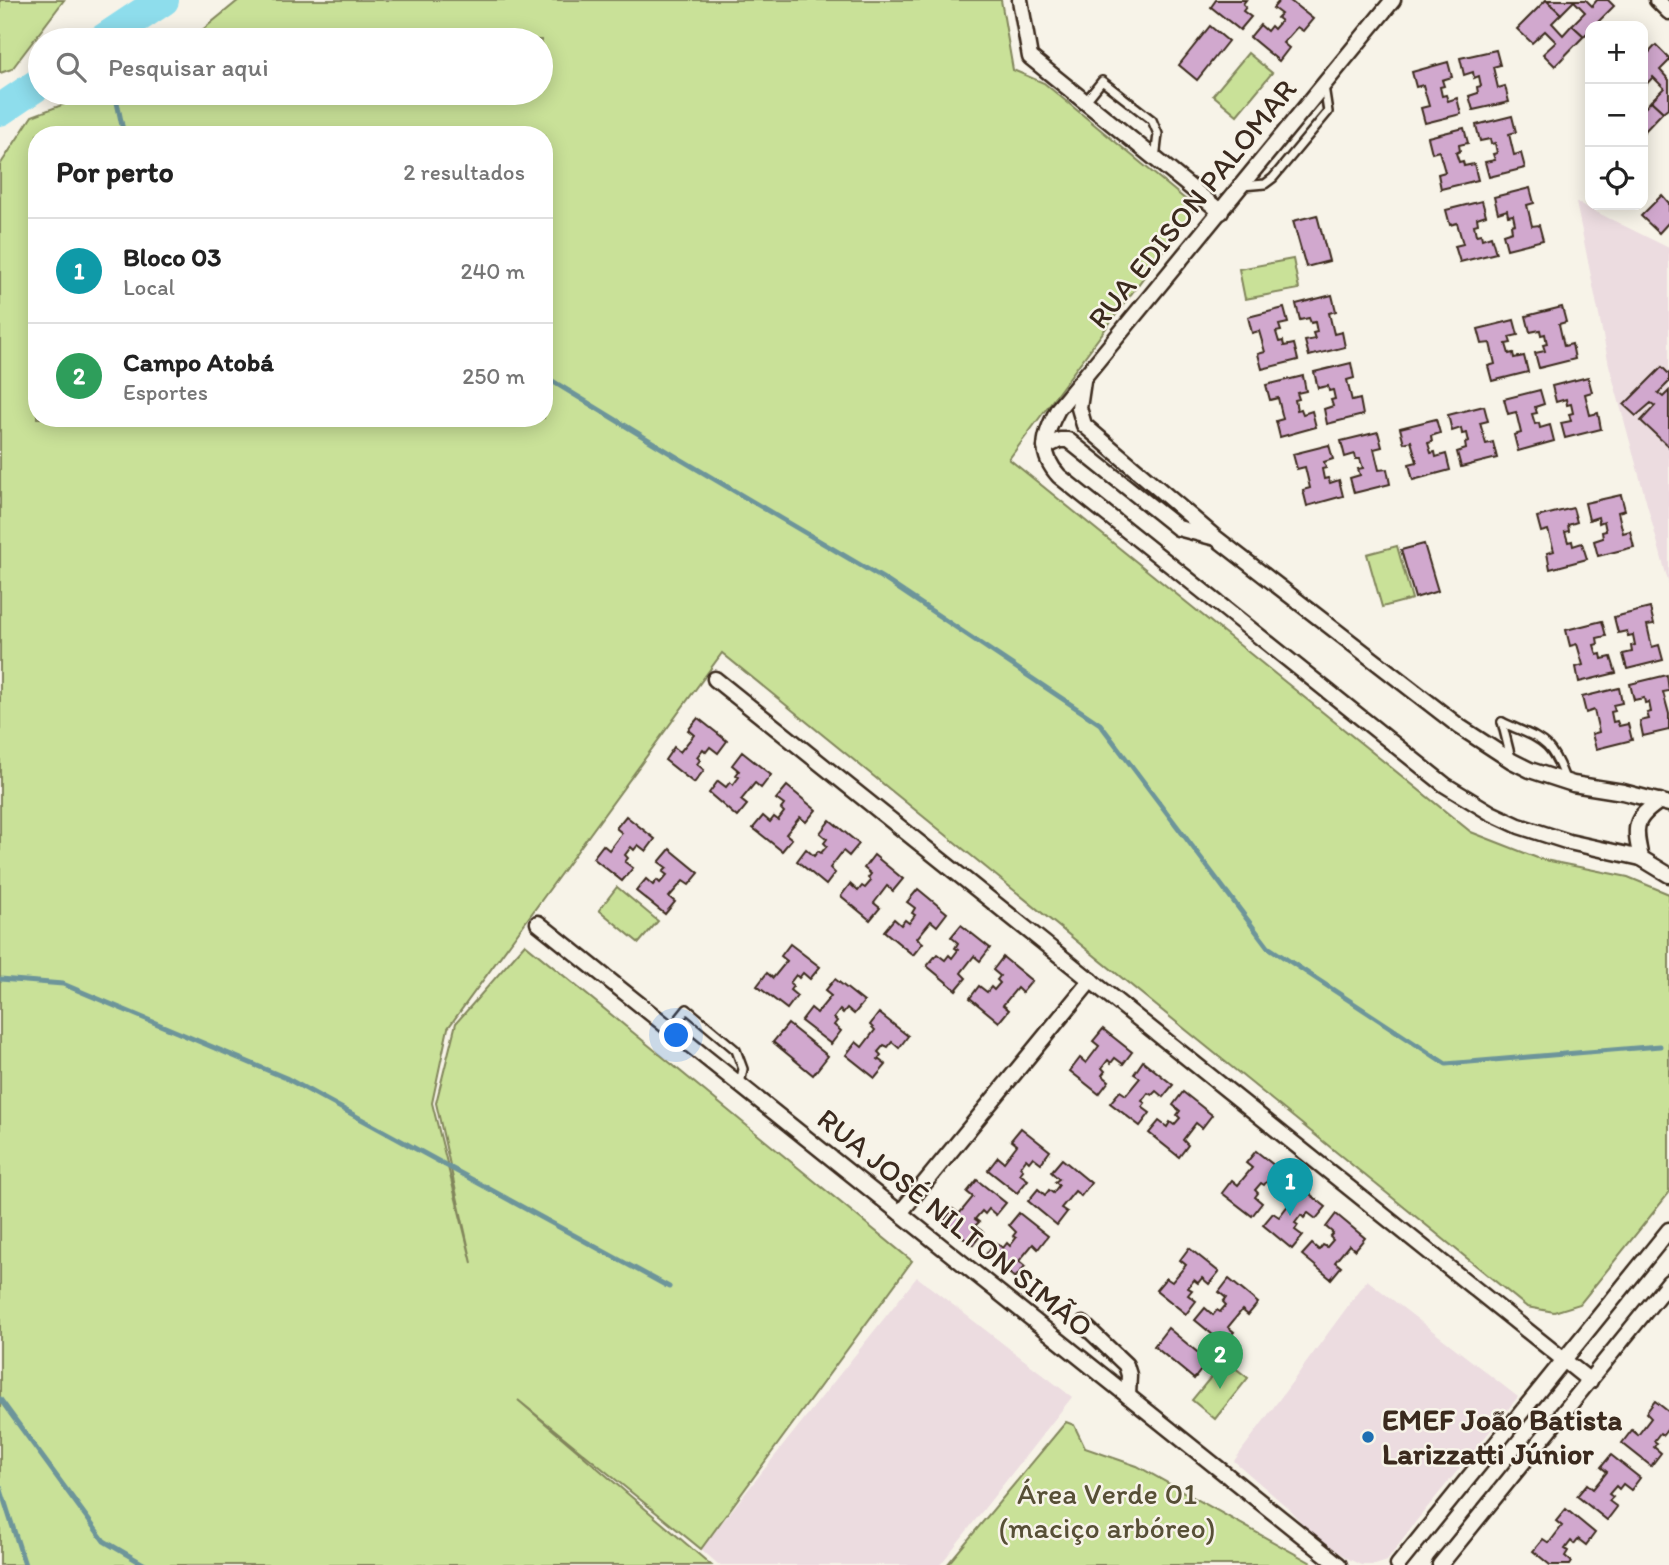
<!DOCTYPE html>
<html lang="pt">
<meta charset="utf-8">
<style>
body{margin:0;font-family:Itim,sans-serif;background:#f6f6f6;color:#222}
.controls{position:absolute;right:21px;top:21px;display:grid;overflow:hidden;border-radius:14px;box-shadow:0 4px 18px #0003}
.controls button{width:63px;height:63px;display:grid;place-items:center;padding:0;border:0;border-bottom:2px solid #e0e0e0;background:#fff;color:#222;font:35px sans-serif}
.you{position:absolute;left:677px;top:1036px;width:24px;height:24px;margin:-18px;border:5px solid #fff;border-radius:50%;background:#1a73e8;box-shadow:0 0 0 10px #1a73e833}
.badge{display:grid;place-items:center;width:46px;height:46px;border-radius:50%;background:#1f6fb2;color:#fff;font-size:23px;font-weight:700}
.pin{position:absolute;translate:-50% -58px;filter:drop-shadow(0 2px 4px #0008)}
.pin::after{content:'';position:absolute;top:37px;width:24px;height:21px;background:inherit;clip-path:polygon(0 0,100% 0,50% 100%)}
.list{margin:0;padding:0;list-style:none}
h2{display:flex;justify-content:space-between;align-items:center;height:91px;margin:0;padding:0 28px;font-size:30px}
h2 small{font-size:23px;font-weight:400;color:#767676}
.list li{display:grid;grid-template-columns:46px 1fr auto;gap:21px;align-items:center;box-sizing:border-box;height:105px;padding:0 28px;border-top:2px solid #e0e0e0}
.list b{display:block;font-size:26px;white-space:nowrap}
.list p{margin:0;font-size:23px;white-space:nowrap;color:#767676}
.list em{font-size:23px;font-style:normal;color:#767676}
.icon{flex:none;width:38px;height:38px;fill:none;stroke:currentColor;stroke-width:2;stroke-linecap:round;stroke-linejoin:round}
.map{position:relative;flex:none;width:1669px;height:1565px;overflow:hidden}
.search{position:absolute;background:#fff;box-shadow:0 4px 18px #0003;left:28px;top:28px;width:525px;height:77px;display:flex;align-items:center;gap:18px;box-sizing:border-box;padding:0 24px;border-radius:38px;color:#767676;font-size:26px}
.panel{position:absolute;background:#fff;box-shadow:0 4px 18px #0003;left:28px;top:126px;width:525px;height:301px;border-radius:28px}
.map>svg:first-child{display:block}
.built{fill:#ecdce0}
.green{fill:#c9e198;stroke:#82865b;stroke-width:2;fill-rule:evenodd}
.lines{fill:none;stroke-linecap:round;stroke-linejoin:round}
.stream{stroke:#6d959a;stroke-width:5}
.river{stroke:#8eddec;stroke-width:32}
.building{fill:#d1a8ce;stroke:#3b2a1e;stroke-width:2}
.service-casing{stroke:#3b2a1e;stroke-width:12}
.minor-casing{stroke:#3b2a1e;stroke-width:19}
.service{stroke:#f7f3e8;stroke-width:7}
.minor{stroke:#f7f3e8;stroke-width:14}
.poi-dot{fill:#1f6fb2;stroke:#f7f3e8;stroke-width:2.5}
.labels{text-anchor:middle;stroke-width:5;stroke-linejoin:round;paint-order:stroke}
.street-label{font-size:30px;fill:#3b2a1e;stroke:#f7f3e8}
.poi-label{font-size:30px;font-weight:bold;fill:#3b2a1e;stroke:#f7f3e8;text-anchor:start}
.park-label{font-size:30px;fill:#574f36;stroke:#f7f3e8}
</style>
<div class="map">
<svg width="1669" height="1565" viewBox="0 0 1669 1565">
<rect width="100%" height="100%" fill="#f7f3e8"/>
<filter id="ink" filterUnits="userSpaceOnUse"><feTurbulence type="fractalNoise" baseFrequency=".0143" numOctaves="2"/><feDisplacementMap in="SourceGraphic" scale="14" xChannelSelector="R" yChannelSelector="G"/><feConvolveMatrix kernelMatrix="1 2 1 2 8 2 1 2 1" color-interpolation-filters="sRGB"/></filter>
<g filter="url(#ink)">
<g class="built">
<polygon points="1576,202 1669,248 1669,585 1609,365"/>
<polygon points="917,1277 1072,1397 940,1565 719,1565 701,1549"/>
<polygon points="1367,1280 1518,1397 1417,1520 1387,1561 1375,1565 1361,1565 1347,1558 1307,1529 1288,1508 1234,1461"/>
</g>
<g class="green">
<polygon points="0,0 64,0 12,69 0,73"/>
<path d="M239 0H1001L1013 70 1044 83 1186 200 1191 206 1192 212 1009 459 1471 832 1540 859 1628 877 1669 894V1193L1580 1304 1554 1312 1527 1307 722 653 448 1028 432 1103 472 1263 436 1103 456 1023 525 944 912 1261 701 1549 518 1400 711 1565H0V165L32 116 94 93H541V40H190ZM37 135H544V418H37Z"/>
<polygon points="1248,53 1272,73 1237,115 1213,95"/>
<polygon points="1293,259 1299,289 1245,299 1239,269"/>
<polygon points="1397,546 1412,599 1382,607 1367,554"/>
<polygon points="617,887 658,921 639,943 599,910"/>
<polygon points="1225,1360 1248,1378 1215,1419 1192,1400"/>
<polygon points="1066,1422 1074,1425 1085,1448 1137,1466 1315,1565 947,1565"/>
</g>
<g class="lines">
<g class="stream">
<polyline points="115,93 124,135"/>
<polyline points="544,376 675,456 884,579 1100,724 1268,947 1446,1064 1660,1046"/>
<polyline points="0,979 63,984 286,1078 669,1287"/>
<polyline points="0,1399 104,1541 145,1565"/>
<polyline points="0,1487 25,1565"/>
</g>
<g class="river">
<polyline points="103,40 163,0"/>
<polyline points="0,110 40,83"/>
</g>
</g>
<g class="building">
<polygon points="1216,0 1246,0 1243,4 1246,7 1243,11 1251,17 1240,30 1211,7"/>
<polygon points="1280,0 1289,0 1313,19 1303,31 1297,27 1283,43 1289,48 1279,61 1250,37 1260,25 1267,31 1271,26 1274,29 1281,21 1277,18 1281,14 1273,8"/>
<polygon points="1546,0 1561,14 1552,23 1563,35 1572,25 1584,36 1555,66 1543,54 1556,42 1545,31 1532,43 1517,29"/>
<polygon points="1547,0 1586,0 1592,6 1597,0 1608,0 1614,6 1594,26 1590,26 1590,30 1584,36 1572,25 1585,12 1574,1 1561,14"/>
<polygon points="1210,26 1228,41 1197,80 1179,65"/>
<polygon points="1656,45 1669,58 1669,61 1660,70 1669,80 1669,107 1663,112 1651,101 1664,88 1653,77 1643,88 1643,59"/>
<polygon points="1496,50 1500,65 1493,67 1498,88 1505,86 1509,102 1473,110 1469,96 1478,93 1477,87 1481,86 1479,76 1474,78 1473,72 1464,75 1460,58"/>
<polygon points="1448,62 1452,77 1442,80 1444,86 1440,87 1442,96 1446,95 1448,101 1457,98 1461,114 1425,123 1421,108 1429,106 1423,85 1416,87 1412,72"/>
<polygon points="1651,101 1663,112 1643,133 1643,110"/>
<polygon points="1512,116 1516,132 1509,134 1514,155 1521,153 1525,168 1489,177 1485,162 1495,160 1493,154 1497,153 1495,143 1491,144 1490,139 1480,141 1476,125"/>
<polygon points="1464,128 1468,143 1459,145 1460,151 1456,153 1459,162 1463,161 1464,166 1474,164 1478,180 1441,189 1438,174 1445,172 1439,151 1432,153 1428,137"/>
<polygon points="1530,188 1534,203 1527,205 1532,226 1539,225 1543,240 1507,249 1503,234 1512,231 1511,225 1515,224 1513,215 1508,216 1507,210 1498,213 1494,197"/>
<polygon points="1662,195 1669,203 1669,222 1659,233 1641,216"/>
<polygon points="1482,201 1486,215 1477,218 1478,224 1474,225 1476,235 1481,234 1482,239 1491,236 1496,253 1460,262 1455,246 1463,244 1457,223 1450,225 1446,210"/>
<polygon points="1317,215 1329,261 1306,267 1293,221"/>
<polygon points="1332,295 1336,311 1329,313 1334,334 1342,332 1345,347 1309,356 1305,341 1315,339 1313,333 1317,332 1315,322 1311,323 1309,318 1300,320 1296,304"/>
<polygon points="1562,307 1566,322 1559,324 1564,346 1572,344 1575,359 1539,368 1535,353 1545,351 1543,345 1547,344 1545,334 1541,335 1540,330 1530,332 1526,316"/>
<polygon points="1284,308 1288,323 1279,325 1281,331 1276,332 1279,342 1283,341 1284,346 1294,344 1298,360 1262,369 1258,354 1265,352 1259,331 1252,333 1248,317"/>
<polygon points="1514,320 1518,335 1509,337 1511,343 1506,344 1509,354 1513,353 1514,358 1524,356 1528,372 1492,381 1488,366 1495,364 1490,343 1482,344 1478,329"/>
<polygon points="1351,363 1354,378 1347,380 1352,401 1360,399 1363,415 1327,424 1324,409 1333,406 1331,400 1335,399 1333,390 1329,391 1328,386 1318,388 1314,372"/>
<polygon points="1662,367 1669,374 1669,382 1658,393 1663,397 1669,391 1669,447 1641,421 1655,406 1651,403 1636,416 1624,405"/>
<polygon points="1303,376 1306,391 1297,393 1299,399 1295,400 1297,410 1301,409 1303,414 1312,411 1316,427 1280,437 1276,421 1283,419 1278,398 1270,400 1266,385"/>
<polygon points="1588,377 1592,392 1585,394 1590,415 1598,413 1601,429 1565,438 1561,423 1571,421 1569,414 1573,413 1571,404 1567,405 1566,399 1556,402 1552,386"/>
<polygon points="1540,390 1544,404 1535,407 1537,413 1532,414 1535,424 1539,423 1540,428 1550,425 1554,441 1518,451 1514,435 1521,433 1516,412 1508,414 1504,399"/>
<polygon points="1484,406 1488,421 1480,423 1486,444 1493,442 1497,458 1461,467 1457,452 1466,449 1465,443 1469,442 1467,433 1462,434 1461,428 1452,431 1448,415"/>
<polygon points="1436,419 1440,433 1431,436 1432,442 1428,443 1431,453 1435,452 1436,457 1446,454 1450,470 1413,480 1409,464 1417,462 1411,441 1404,443 1400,428"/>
<polygon points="1378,432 1382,447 1374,449 1379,470 1387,469 1390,484 1354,493 1350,478 1360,475 1358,469 1363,468 1360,459 1356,459 1355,454 1345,457 1341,441"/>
<polygon points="1329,445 1333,459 1324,462 1326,468 1322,469 1324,479 1328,478 1330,483 1339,480 1343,496 1307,506 1303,490 1310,488 1305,467 1297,469 1293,454"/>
<polygon points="1621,495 1625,510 1618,512 1623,533 1630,531 1634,547 1598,556 1594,541 1603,538 1602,532 1606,531 1604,521 1599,523 1598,517 1589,520 1585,503"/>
<polygon points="1573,508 1577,522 1568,525 1569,531 1565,532 1568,542 1572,541 1573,546 1582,543 1587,559 1550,569 1547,553 1554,551 1548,530 1541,532 1537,517"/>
<polygon points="1424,544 1438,591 1415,598 1401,550"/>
<polygon points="1650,608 1654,624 1647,625 1652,647 1659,645 1663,660 1627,669 1623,654 1632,652 1631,646 1635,645 1633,635 1628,636 1627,631 1618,633 1614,617"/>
<polygon points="1602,621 1606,636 1597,638 1598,644 1594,645 1597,655 1601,654 1602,659 1611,657 1616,673 1579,682 1576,667 1583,665 1577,644 1570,646 1566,630"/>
<polygon points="1667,675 1669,691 1663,692 1669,714 1669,730 1643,736 1640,721 1649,719 1647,713 1651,712 1649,702 1645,703 1644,698 1634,700 1630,684"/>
<polygon points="1619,688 1622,703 1613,705 1615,711 1611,712 1613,722 1617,721 1619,726 1628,724 1632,740 1596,749 1592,734 1599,732 1594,710 1586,713 1582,697"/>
<polygon points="698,718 727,741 718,753 710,747 706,752 703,749 697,757 700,760 697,764 704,770 694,783 665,760 674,747 680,752 694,735 688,730"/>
<polygon points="742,752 771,775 761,788 755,783 741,800 747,805 737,817 709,793 718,781 726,787 730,782 733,785 739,777 736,775 739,771 732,765"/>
<polygon points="787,786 816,810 806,822 800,817 786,834 792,839 782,851 753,828 763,816 770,822 774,817 778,820 784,812 781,809 784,805 776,799"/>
<polygon points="626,816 655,839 646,851 638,845 634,850 631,847 625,855 628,858 625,862 633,868 622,881 593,858 603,845 609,850 622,833 616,828"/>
<polygon points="830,820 859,844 849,856 843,851 830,868 835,873 826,885 797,861 806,849 814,856 818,851 821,853 827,846 824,843 827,839 820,833"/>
<polygon points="670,849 699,873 689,885 683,881 669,897 675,902 665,914 636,891 646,879 653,885 657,880 660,883 667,875 663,872 667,868 659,862"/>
<polygon points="874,855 903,879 893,891 887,886 874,903 880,908 870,920 841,896 850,884 858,891 862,886 865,888 871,881 868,878 871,874 864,868"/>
<polygon points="918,889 947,913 937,926 931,921 917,938 923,943 913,955 884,931 894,919 901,925 905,920 909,923 915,915 912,913 915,908 907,902"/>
<polygon points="961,925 990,948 980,961 974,956 961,973 966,978 956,990 927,966 937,954 945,960 949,955 952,958 958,950 955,948 958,943 951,937"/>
<polygon points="790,944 820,967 810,979 803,973 799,978 796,975 790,983 793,986 790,990 797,996 787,1009 757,986 767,973 773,978 787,961 781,956"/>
<polygon points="1003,957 1032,981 1022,993 1017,988 1003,1005 1009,1010 999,1022 970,998 979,986 987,992 991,987 994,990 1000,983 997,980 1000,976 993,970"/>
<polygon points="835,979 864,1002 854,1014 847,1008 843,1013 840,1010 834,1018 837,1021 834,1025 841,1031 831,1044 801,1021 811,1008 817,1013 831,996 825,991"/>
<polygon points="879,1013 908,1036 899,1048 892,1042 888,1047 884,1045 878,1052 881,1055 878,1059 886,1065 875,1078 846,1055 856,1042 862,1047 875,1030 870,1025"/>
<polygon points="788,1024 828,1056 813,1075 773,1042"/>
<polygon points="1103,1029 1132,1052 1123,1064 1115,1058 1111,1063 1108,1060 1102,1068 1105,1071 1102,1075 1109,1081 1099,1094 1070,1071 1080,1058 1086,1063 1099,1046 1093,1041"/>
<polygon points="1143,1061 1173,1085 1163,1097 1156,1091 1152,1095 1148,1093 1142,1101 1145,1103 1142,1107 1150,1113 1140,1126 1110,1103 1120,1091 1126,1095 1140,1078 1134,1074"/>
<polygon points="1183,1092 1212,1115 1202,1128 1196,1123 1183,1140 1188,1145 1179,1157 1149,1133 1159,1121 1167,1127 1170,1122 1174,1125 1180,1118 1177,1115 1180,1111 1173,1105"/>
<polygon points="1021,1128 1050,1151 1041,1163 1033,1157 1029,1162 1026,1159 1020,1167 1023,1170 1020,1174 1028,1180 1017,1193 988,1170 998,1157 1004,1162 1017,1145 1011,1140"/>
<polygon points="1256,1151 1285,1174 1275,1186 1268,1180 1264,1185 1261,1183 1255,1190 1258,1193 1255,1197 1262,1203 1252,1216 1222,1193 1232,1180 1238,1185 1252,1168 1246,1163"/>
<polygon points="1062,1159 1091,1183 1081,1196 1075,1191 1061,1208 1067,1212 1057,1225 1028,1201 1038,1189 1045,1195 1049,1190 1053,1193 1059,1185 1055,1182 1059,1179 1051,1172"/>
<polygon points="977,1180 1006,1203 996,1215 989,1209 985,1214 982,1211 975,1219 979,1222 975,1226 983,1232 973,1245 943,1222 953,1209 959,1214 973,1197 967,1192"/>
<polygon points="1296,1183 1326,1207 1316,1219 1308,1213 1304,1218 1301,1215 1295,1223 1298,1225 1295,1230 1303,1236 1292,1249 1263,1225 1273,1213 1279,1217 1292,1200 1286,1196"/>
<polygon points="1019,1213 1048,1236 1038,1249 1033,1244 1019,1261 1025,1266 1015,1278 986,1254 995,1242 1003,1248 1007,1243 1010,1246 1016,1238 1013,1236 1016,1232 1009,1225"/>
<polygon points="1336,1214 1365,1238 1355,1250 1349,1245 1335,1262 1341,1267 1331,1279 1302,1255 1312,1244 1319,1250 1323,1245 1327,1247 1333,1240 1330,1237 1333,1233 1326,1227"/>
<polygon points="1189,1248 1219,1272 1209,1284 1202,1278 1198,1283 1194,1280 1188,1288 1192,1290 1188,1295 1196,1301 1186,1314 1156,1290 1166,1278 1172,1282 1186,1265 1180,1260"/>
<polygon points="1229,1279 1258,1303 1248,1315 1242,1310 1228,1327 1234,1332 1224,1344 1195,1320 1205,1308 1213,1315 1217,1310 1220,1312 1226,1305 1223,1302 1226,1298 1219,1292"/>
<polygon points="1168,1328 1208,1361 1194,1379 1154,1346"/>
<polygon points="1655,1401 1669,1412 1669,1432 1667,1430 1663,1435 1660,1433 1654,1441 1657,1443 1654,1447 1661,1453 1651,1466 1622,1443 1632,1430 1638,1435 1651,1418 1646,1413"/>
<polygon points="1611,1455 1640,1478 1631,1490 1623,1484 1619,1489 1616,1486 1609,1494 1613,1497 1609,1501 1617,1507 1607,1520 1577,1496 1587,1484 1593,1489 1607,1472 1601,1467"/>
<polygon points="1566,1509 1595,1533 1586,1545 1578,1539 1574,1544 1571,1541 1565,1549 1568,1551 1565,1556 1572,1562 1570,1565 1550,1565 1533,1551 1543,1539 1549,1543 1562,1526 1556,1521"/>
</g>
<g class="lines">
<defs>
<g id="service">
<polyline points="1085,102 1102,81 1152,120 1158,134 1155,159"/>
<polyline points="1242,186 1265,184 1273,178 1328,112 1324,86"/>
<path d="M1502 722C1542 741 1550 737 1566 782"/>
<polyline points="1502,722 1511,758"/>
<polyline points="671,1029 687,1009 736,1050 743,1069 740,1084"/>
</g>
<g id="minor">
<polyline points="1020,0 1030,57 1221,212"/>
<path d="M1393 0 1058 409C1044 435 1038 453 1059 476L1445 785 1491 813 1519 826 1569 842 1641 858 1669 875"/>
<polyline points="1657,0 1669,12"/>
<polyline points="1083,381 1079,408 1084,425 1216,538 1460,727 1512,761 1530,770 1573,784 1623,792 1669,804"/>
<polyline points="1045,447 1060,440 1068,440 1178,528 1212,537"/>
<polyline points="715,679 1590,1381"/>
<path d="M1641 858C1634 827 1633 819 1660 801"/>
<polyline points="538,923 1339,1565"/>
<polyline points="900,1213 1091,980"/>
<polyline points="1083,1324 1126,1365 1129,1375 1128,1396"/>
<polyline points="1398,1565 1669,1230"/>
<polyline points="1440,1565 1669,1282"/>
</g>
</defs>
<use href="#service" class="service-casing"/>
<use href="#minor" class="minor-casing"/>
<use href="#service" class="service"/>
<use href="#minor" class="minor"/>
</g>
</g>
<circle class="poi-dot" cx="1368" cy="1437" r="7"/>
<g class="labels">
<g class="street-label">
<text transform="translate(1192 204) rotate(-51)" y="10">RUA EDISON PALOMAR</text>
<text transform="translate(955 1223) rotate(39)" y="10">RUA JOSÉ NILTON SIMÃO</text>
</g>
<g class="poi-label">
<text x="1382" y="1430">EMEF João Batista<tspan x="1382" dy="34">Larizzatti Júnior</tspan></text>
</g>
<g class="park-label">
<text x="1107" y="1504">Área Verde 01<tspan x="1107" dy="34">(maciço arbóreo)</tspan></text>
</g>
</g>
</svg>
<div class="controls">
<button>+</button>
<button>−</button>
<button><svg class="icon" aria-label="locate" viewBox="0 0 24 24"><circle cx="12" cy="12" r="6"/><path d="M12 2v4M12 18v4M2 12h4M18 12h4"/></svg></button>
</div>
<div class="you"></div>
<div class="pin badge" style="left:1290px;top:1216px;background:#0f9aa8">1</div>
<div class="pin badge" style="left:1220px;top:1389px;background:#2e9e5b">2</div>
<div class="search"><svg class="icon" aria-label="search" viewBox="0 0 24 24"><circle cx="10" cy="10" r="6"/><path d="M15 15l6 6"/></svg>Pesquisar aqui</div>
<section class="panel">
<h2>Por perto<small>2 resultados</small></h2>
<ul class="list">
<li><span class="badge" style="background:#0f9aa8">1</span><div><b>Bloco 03</b><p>Local</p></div><em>240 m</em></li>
<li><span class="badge" style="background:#2e9e5b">2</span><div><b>Campo Atobá</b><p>Esportes</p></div><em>250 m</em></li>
</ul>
</section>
</div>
